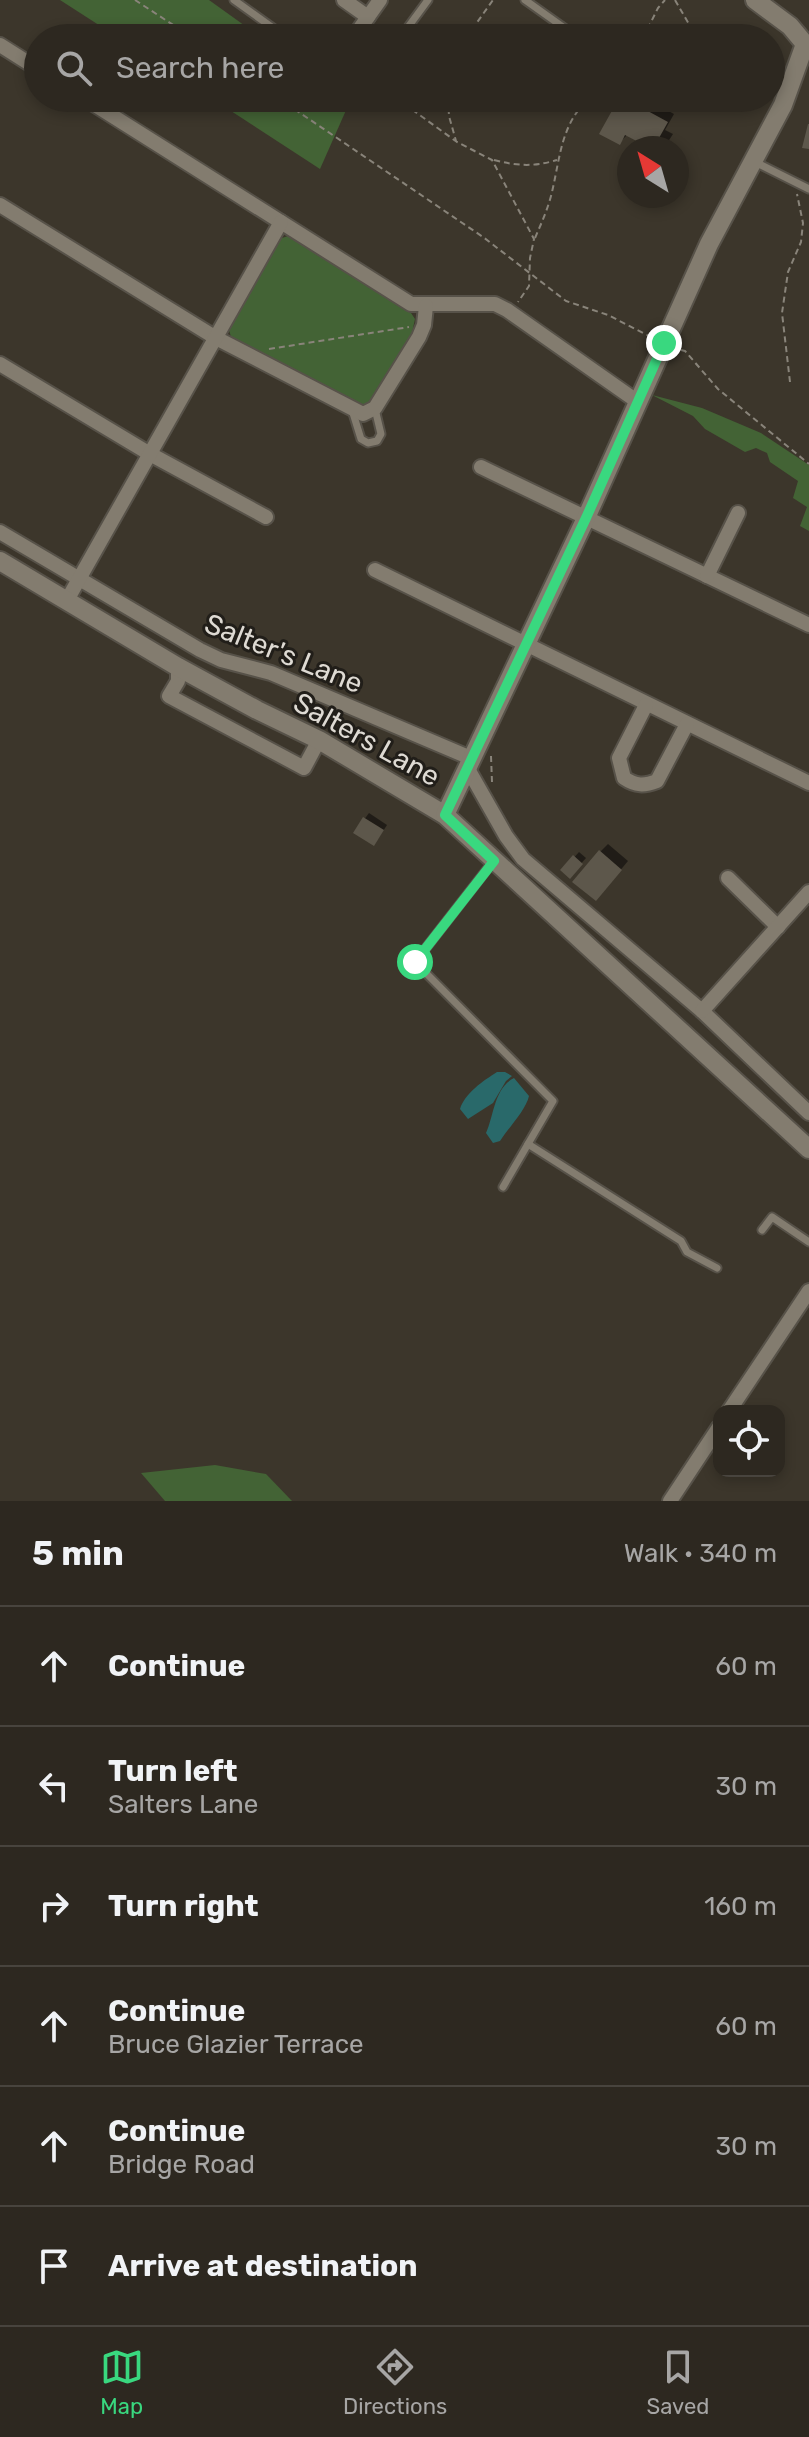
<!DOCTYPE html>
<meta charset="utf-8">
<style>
body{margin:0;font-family:Rubik,sans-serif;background:#353029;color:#f1f3f6}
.controls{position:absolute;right:24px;bottom:24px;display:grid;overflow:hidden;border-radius:16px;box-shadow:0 4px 12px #0003}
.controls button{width:72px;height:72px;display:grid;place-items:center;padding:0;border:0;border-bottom:2px solid #48443e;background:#2d2820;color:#f1f3f6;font:40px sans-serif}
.compass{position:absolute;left:617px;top:136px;width:72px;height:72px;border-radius:50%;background:#2d2820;box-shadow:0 4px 12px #0003;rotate:323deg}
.stop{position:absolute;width:24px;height:24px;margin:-18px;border:6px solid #39d87f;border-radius:50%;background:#fff}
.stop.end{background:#39d87f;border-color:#fff;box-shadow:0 2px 8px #0008}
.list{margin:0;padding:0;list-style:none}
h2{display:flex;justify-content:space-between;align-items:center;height:104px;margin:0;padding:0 32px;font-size:34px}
h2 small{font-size:26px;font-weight:400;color:#a7a6a5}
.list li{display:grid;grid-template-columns:52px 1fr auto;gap:24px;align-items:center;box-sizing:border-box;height:120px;padding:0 32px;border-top:2px solid #48443e}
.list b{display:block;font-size:30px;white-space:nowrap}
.list p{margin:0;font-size:26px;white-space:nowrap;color:#a7a6a5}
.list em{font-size:26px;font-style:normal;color:#a7a6a5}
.icon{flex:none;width:44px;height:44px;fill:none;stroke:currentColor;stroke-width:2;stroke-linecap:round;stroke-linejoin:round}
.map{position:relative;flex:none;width:809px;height:1501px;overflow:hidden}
.search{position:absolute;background:#2d2820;box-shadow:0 4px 12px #0003;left:24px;right:24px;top:24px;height:88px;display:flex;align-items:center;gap:20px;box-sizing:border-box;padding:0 28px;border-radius:44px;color:#a7a6a5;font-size:30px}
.sheet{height:824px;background:#2d2820}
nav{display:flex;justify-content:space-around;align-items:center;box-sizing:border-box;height:112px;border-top:2px solid #48443e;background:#2d2820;font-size:22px;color:#a7a6a5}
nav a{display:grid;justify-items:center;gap:4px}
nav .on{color:#39d87f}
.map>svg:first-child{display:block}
.green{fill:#436335}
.water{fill:#29696a}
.shadow{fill:#0007}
.building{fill:#5d574b}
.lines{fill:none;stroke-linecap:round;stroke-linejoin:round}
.lane-casing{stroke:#575249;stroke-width:11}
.street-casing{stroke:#575249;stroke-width:18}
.secondary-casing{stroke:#575249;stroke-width:22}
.path{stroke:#89847a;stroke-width:2;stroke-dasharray:6 4;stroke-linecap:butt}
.lane{stroke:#837c6f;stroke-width:7}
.street{stroke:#837c6f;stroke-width:14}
.secondary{stroke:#837c6f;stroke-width:18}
.route{stroke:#39d87f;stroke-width:10}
.labels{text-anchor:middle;stroke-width:6;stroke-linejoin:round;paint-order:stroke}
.street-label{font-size:28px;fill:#dedad3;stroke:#211e19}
</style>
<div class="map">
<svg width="809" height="1501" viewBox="0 0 809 1501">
<rect width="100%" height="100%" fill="#3c362b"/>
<g class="green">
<polygon points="60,0 209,0 262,38 119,38"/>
<polygon points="211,98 351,98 351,99 320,169"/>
<path d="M288 236 411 313 415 319 412 333 371 401C362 408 358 405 347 400L231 337 229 330 279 239Z"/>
<polygon points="652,395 702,408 761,433 809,465 809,531 800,526 807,507 793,498 798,481 770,462 767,453 756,448 745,452 705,429 693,416"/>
<polygon points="215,1465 266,1474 292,1501 165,1501 141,1473"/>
</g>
<g class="water">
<path d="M497 1072H505L512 1076 506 1081 493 1103 468 1119 460 1109C465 1093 483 1081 497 1072Z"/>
<path d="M514 1078 529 1096C526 1110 509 1127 500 1141L493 1143 486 1133C494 1116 494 1088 514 1078Z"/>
</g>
<g class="shadow">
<polygon points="621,98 645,98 674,114 665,130 673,134 664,148 654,148 628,134 619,143"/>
<polygon points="369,813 387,825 378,839 355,832"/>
<polygon points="608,844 628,861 603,891 600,852"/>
<polygon points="579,852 586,858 570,876 563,870"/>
</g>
<g class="building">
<polygon points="619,98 624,98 668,122 659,138 667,142 664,148 650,148 625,135 620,145 599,134"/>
<polygon points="808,124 809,124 809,149 802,148"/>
<polygon points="363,817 384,830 374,846 353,833"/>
<polygon points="599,850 622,870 596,901 572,882"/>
<polygon points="573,855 583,864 570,879 560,870"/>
</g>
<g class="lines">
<defs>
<g id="lane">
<polyline points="234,0 287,38"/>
<polyline points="525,0 577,37"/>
<polyline points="400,38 428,0"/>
<polyline points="755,162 809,189"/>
<polyline points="352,410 361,439 368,443 377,441 381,434 375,409"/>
<polyline points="492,863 415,962 553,1101 503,1187"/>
<polyline points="528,1144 681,1241 687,1252 717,1268"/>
<polyline points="762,1230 772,1217 809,1242"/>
</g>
<g id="street">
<polyline points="344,0 368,17"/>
<polyline points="353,38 380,0"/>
<polyline points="0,45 38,69"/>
<polyline points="84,98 411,304 495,304 507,310 638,402"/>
<polyline points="0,205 216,338 363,414 375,408 419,337 424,325 426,306"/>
<polyline points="0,364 150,454 266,517"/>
<polyline points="481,467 809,625"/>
<polyline points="0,532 200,650 221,660 271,673 473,759"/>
<polyline points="375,570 809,783"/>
<polyline points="707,576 738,513"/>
<polyline points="66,602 281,222"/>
<polyline points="178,667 178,681 169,696 304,768 319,740"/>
<path d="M646 705 619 758 624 778C636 786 644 786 657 781L687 724"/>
<polyline points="468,769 506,836 523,859 702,1011 809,1113"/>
<polyline points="728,878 778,927"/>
<polyline points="702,1011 809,892"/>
<polyline points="729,1411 809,1291"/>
<polyline points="670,1501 719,1427"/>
</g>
<g id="secondary">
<polyline points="0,561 178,667 257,710 319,740 445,815 809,1149"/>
<polyline points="445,815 586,518 709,244 783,105 805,44 790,26 755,0"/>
</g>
</defs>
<use href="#lane" class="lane-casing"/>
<use href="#street" class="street-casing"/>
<use href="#secondary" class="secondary-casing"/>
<g class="path">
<polyline points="135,0 193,38"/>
<polyline points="675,0 697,38"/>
<polyline points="466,38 493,0"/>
<polyline points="643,38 658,8 665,0"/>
<polyline points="278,98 483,237 566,301 608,315 649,336"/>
<polyline points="396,98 457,142 492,160 534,239 530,258 529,286 518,302"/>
<polyline points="448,98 449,116 456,141"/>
<polyline points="643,98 654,104 657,98"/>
<path d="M494 160C517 166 534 167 557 160"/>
<path d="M535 238C541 224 547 211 551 196 560 161 560 123 590 98"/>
<polyline points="269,349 409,327"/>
<polyline points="681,350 685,351 718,389 809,464"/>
<polyline points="790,382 782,313 788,272 801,242 803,223 797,194"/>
<polyline points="491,756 492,782"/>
</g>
<use href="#lane" class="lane"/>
<use href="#street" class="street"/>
<use href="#secondary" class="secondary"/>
</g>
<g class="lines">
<polyline class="route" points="415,962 494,861 445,815 586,518 664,343"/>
</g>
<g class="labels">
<g class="street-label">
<text transform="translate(284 653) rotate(22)" y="10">Salter's Lane</text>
<text transform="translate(367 739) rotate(29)" y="10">Salters Lane</text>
</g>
</g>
</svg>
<div class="controls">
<button><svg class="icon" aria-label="locate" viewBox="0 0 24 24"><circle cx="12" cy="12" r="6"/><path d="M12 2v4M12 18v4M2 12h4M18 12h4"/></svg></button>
</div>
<svg class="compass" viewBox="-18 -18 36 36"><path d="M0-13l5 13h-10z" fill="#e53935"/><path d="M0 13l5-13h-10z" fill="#a7a6a5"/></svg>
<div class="stop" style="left:415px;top:962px"></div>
<div class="stop end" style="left:664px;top:343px"></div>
<div class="search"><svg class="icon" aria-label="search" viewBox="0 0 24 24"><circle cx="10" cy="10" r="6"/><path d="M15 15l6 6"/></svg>Search here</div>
</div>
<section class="sheet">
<h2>5 min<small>Walk · 340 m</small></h2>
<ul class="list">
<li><svg class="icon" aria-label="ahead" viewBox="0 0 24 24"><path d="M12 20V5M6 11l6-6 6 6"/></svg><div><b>Continue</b></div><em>60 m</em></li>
<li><svg class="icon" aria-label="left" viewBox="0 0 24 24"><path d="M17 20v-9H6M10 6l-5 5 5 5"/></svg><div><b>Turn left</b><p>Salters Lane</p></div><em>30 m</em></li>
<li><svg class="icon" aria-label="right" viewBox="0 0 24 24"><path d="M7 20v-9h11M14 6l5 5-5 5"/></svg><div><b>Turn right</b></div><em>160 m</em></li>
<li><svg class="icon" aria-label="ahead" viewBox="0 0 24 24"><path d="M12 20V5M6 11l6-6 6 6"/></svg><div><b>Continue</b><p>Bruce Glazier Terrace</p></div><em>60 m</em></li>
<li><svg class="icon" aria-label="ahead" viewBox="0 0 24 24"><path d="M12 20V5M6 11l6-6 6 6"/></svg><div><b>Continue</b><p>Bridge Road</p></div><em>30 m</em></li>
<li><svg class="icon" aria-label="arrive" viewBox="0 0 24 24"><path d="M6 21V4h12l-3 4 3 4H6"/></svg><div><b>Arrive at destination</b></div></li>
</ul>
</section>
<nav>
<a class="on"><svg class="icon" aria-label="map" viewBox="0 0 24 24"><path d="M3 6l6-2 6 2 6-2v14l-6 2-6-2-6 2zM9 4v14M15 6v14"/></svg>Map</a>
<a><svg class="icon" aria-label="directions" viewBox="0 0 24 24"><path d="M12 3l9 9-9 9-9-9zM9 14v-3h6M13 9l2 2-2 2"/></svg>Directions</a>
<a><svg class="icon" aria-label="saved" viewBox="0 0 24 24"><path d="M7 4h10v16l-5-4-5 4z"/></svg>Saved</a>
</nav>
